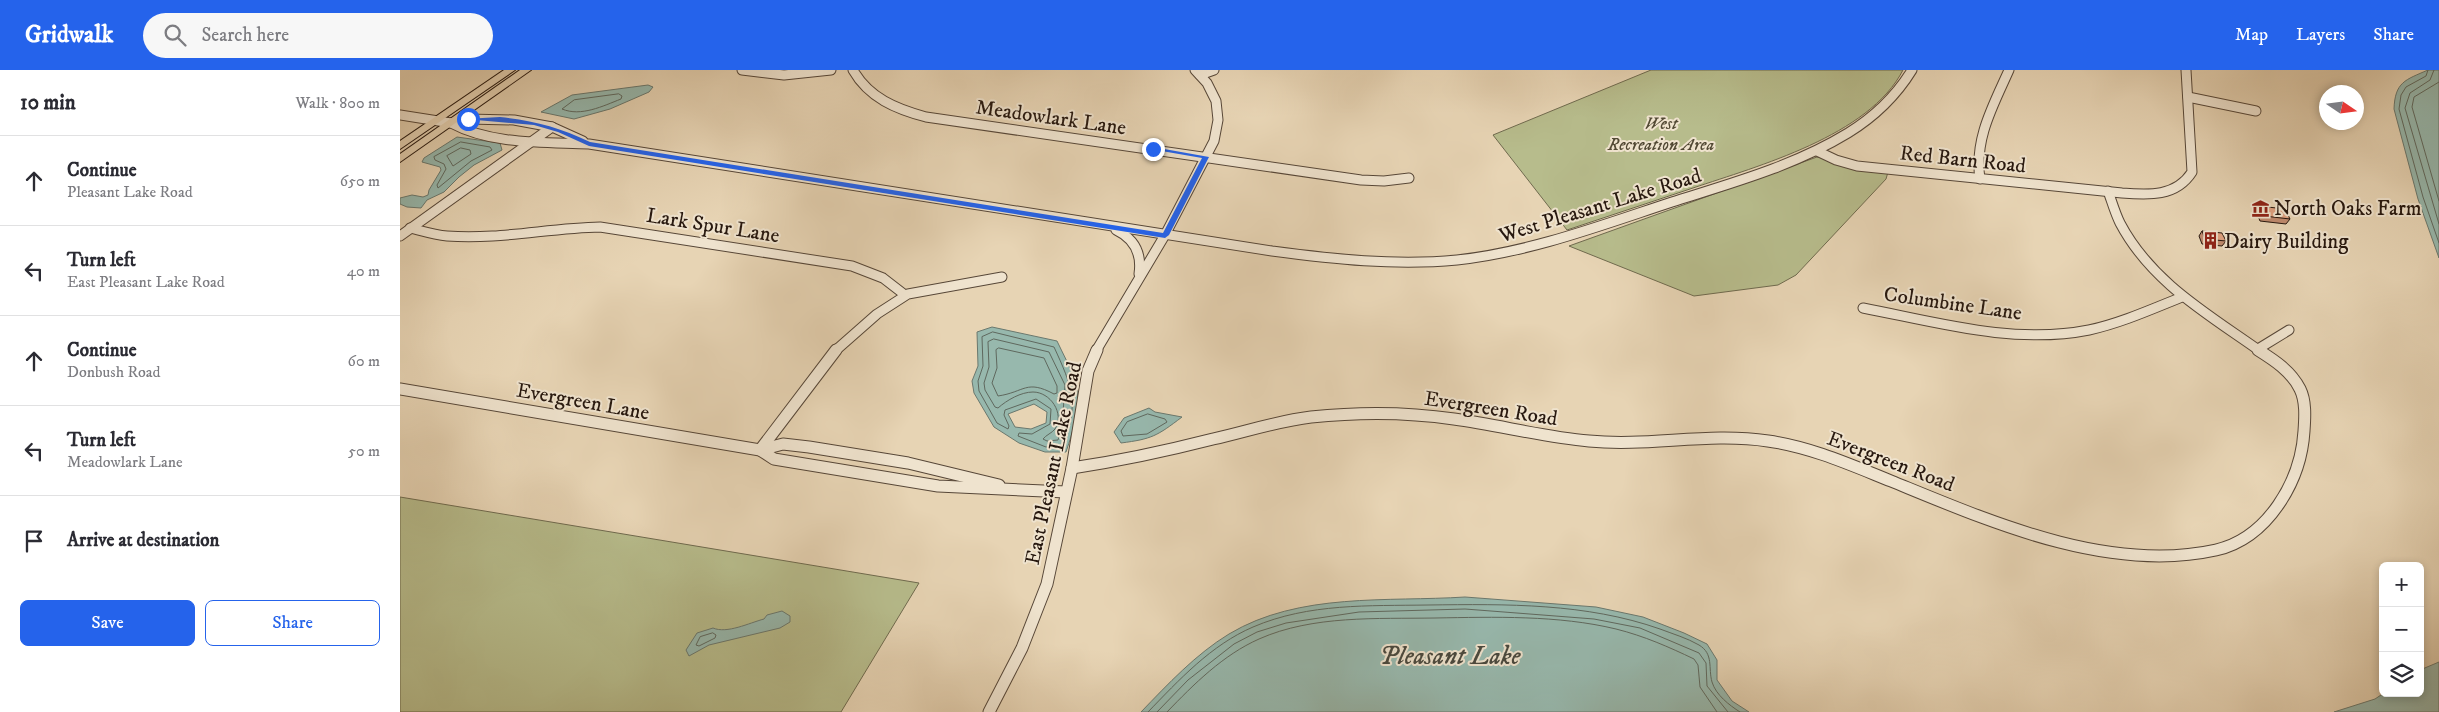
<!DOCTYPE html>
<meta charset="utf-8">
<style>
body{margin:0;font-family:"IM FELL DW Pica",serif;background:#f7f7f7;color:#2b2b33}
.controls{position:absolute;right:15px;bottom:15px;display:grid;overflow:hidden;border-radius:8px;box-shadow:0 2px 8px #0003}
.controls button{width:45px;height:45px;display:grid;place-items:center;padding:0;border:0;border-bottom:1px solid #e1e1e2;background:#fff;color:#2b2b33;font:25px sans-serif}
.compass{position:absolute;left:1919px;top:15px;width:45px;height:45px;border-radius:50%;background:#fff;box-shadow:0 2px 8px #0003;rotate:103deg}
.stop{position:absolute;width:15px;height:15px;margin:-11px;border:4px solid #2563eb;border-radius:50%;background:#fff}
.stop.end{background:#2563eb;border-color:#fff;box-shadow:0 1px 5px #0008}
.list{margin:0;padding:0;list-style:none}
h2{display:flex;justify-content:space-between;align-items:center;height:65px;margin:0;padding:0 20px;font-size:21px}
h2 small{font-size:16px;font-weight:400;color:#7c7c81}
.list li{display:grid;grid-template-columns:32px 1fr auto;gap:15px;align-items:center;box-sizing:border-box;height:90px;padding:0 20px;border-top:1px solid #e1e1e2}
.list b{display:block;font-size:19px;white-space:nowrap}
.list p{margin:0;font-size:16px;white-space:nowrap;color:#7c7c81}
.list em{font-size:16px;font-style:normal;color:#7c7c81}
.actions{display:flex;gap:10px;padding:15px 20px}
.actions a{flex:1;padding:11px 0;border:1px solid #2563eb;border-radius:8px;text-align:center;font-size:18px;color:#2563eb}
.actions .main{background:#2563eb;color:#fff}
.icon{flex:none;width:28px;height:28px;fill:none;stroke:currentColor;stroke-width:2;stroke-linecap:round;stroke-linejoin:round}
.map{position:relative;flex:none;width:2039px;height:642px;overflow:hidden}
header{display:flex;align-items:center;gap:30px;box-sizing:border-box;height:70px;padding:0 25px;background:#2563eb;color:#fff}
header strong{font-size:24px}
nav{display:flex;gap:28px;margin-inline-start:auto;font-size:18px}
.search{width:350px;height:45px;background:#f7f7f7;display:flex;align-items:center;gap:12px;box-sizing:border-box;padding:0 18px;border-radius:28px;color:#7c7c81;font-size:19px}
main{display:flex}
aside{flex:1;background:#fff}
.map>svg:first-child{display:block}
.green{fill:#b7bc8c;stroke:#6f6a4e}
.water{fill:#97b8ad;stroke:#6a786e;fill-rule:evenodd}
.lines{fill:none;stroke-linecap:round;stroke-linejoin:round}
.shore{stroke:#5f685e;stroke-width:1}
.minor-far1-casing{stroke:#574738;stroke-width:11}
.minor-casing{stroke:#574738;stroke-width:13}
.major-casing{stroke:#27180f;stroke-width:2}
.minor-far1{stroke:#efe3ce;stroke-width:9}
.minor{stroke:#efe3ce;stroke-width:11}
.major{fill:#e7d4b4;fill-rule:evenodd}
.wall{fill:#c08b6f;stroke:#27180f}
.building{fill:#dfa281;stroke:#27180f}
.route{fill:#2563eb}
.labels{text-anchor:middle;stroke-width:4;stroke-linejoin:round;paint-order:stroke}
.far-park-label{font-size:18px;font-style:italic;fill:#524934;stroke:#efe3ce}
.street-label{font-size:21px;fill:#27180f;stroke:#efe3ce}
.poi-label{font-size:21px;fill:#27180f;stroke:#efe3ce;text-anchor:start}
.near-water-label{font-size:26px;font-style:italic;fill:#49483e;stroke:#efe3ce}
</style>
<header>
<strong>Gridwalk</strong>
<div class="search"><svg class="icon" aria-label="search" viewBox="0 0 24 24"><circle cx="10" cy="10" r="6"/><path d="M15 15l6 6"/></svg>Search here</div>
<nav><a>Map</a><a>Layers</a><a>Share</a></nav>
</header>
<main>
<aside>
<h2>10 min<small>Walk · 800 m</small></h2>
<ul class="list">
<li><svg class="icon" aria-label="ahead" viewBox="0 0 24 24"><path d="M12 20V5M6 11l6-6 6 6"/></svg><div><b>Continue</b><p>Pleasant Lake Road</p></div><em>650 m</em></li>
<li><svg class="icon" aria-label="left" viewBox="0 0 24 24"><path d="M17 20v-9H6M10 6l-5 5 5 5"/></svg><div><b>Turn left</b><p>East Pleasant Lake Road</p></div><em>40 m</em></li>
<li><svg class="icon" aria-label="ahead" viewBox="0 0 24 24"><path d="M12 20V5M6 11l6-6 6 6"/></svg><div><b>Continue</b><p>Donbush Road</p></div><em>60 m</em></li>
<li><svg class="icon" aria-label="left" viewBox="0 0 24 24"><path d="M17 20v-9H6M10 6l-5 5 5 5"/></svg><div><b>Turn left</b><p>Meadowlark Lane</p></div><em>50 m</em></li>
<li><svg class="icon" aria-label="arrive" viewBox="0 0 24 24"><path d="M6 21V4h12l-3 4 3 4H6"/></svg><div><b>Arrive at destination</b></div></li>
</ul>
<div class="actions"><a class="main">Save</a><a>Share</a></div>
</aside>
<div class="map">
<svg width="2039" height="642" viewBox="0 0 2039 642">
<rect width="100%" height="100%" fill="#e7d4b4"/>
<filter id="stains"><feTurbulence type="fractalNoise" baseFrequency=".004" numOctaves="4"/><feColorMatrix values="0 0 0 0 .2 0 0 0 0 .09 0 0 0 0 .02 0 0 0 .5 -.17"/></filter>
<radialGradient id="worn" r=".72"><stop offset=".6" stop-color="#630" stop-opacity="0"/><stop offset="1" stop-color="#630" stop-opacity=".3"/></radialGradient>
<g class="green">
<path d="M1251 0H1503C1469 66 1358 96 1293 118 1251 132 1209 146 1167 160L1093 65Z"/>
<polygon points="1417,87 1488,102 1486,109 1396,205 1378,215 1294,226 1169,176"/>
<polygon points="0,427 519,513 441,642 0,642"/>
</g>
<g class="water">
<path d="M2028 0H2039V188L2018 129 1994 39C1995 12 2005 10 2028 0Z"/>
<polygon points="248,15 253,17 249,22 210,39 174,49 141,42 172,25"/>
<polygon points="57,67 100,73 102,80 74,95 59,107 44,122 27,130 21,138 7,137 0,134 0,128 12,125 23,127 28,125 29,120 41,100 40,97 22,92 24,88"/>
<path d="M592 257 657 271C663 284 671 298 675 311 682 333 673 361 666 382H645L619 373 594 357 574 323 572 311 578 296 577 262ZM634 334 647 342 646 353 631 359 615 357 608 344Z"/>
<path d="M749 338 755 342 782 347C757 366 752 369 721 373L714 362 724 348Z"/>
<path d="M1065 527 1196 537 1243 547 1284 563 1307 574 1317 590V610L1332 631 1349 642H741C768 614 796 584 829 564 899 522 988 532 1065 527Z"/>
<path d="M382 541 390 546V552L380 558 309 575 289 586 286 580 297 563 313 558C327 564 349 553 364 549L367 545Z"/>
<polygon points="2039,592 2039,642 1934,642 1975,629 1984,623 2020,623 2020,600"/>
</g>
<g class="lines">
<g class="shore">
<polyline points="2028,0 2026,6 2006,17 2001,25 1999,39 2023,127 2039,173"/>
<polyline points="2034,0 2030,10 2010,23 2005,38 2039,154"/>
<polyline points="2039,12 2014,27 2012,37 2039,131"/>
<path d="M219 24 222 26 221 29C203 36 181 47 162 39L174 30Z"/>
<polygon points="61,72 90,77 92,80 71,91 38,118 37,115 46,99 44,94 35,90 34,87"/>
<polygon points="61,78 70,80 71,84 53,96 47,86"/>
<path d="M593 262 654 277C672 316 680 335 662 377H646L618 366 619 363 632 364 650 354 651 339 636 329 605 340 604 345 609 356 608 359 597 353 579 321 578 311 583 296 582 267Z"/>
<path d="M594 269 649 282 665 315 662 357 658 370 647 371 643 369C646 365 652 363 655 359 665 343 650 322 633 322 621 322 607 330 598 338L595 337 585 320 584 313 589 297 588 272Z"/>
<path d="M599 278 644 288 657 316V323L654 324C626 309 625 322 598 326L592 313 597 298 596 280Z"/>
<polygon points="748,344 765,349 767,352 747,364 723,366 721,361 727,352"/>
<polygon points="313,563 316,565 315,568 299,576 296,575 300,567"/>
<path d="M748 642C779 610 811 575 853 557 909 533 969 536 1028 535 1107 534 1186 533 1260 559 1273 564 1287 568 1299 575 1314 584 1308 598 1312 612 1316 625 1329 635 1340 642"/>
<polyline points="757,642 788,610 834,574 857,562 886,553 959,542 1065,539 1194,549 1240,558 1299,583 1306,593 1307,616 1328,642"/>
<path d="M767 642C794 614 823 585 859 569 913 545 977 549 1035 548 1094 547 1158 545 1216 559 1244 566 1269 577 1294 589L1298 595 1300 617 1317 642"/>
</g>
<defs>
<g id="minor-far1">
<polyline points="342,0 384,5 431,0"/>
<path d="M453 0C469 28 496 39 526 47L961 110 984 111 1009 108"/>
<polyline points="800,5 814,0"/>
<polyline points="1788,27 1856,41"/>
<polyline points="0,45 51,53 68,49 114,50 152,57 183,71"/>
<path d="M51 53C92 75 144 72 189 74L872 181C933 189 995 196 1057 190 1131 182 1202 155 1272 132 1332 113 1394 96 1448 63 1474 47 1496 26 1512 0"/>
<path d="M1417 81 1436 90 1457 96 1722 123C1749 125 1776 127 1792 102L1786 0"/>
<path d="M1580 109C1574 69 1593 36 1609 0"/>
<path d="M1708 121C1712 132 1715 143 1720 153 1751 212 1808 244 1860 281"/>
<path d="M10 158C22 161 35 165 47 166 98 170 149 158 200 157L452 196 483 208 505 225"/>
<path d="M716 160C735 169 742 184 739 204"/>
<polyline points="0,166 152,57"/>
<path d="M1463 238C1536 252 1614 275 1689 260 1721 253 1752 239 1782 227"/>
<polyline points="1858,279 1889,260"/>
<polyline points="435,281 477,244 508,224 602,207"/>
<polyline points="696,281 765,165 814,71 818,50 816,31 807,13 795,0"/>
</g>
<g id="minor">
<polyline points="0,319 360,380 374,389 538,416 666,422"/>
<polyline points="360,380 436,280"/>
<polyline points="360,380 383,374 409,377 508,393 599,415"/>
<path d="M672 398C719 391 766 381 813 369 845 362 877 351 911 347 958 342 1007 342 1054 349 1099 355 1143 367 1189 371 1249 377 1308 362 1368 371 1411 377 1451 395 1491 411 1589 451 1708 504 1816 480 1868 468 1901 411 1904 361 1905 347 1906 331 1900 319 1891 301 1874 290 1858 280"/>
<polyline points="589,642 622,578 647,514 672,398 688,301 697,280"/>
</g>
<g id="major">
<polygon points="104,0 115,0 0,79 0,71"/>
<polygon points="120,0 131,0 0,92 0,84"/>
</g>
</defs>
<use href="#minor-far1" class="minor-far1-casing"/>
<use href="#minor" class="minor-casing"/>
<use href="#major" class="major-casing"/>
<use href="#minor-far1" class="minor-far1"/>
<use href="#minor" class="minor"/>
<use href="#major" class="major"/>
</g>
<g class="wall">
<polygon points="1859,136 1890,149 1886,154 1860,151 1856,141"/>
<polygon points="1802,161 1826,171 1822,176 1802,174 1799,166"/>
</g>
<g class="building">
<polygon points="1859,136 1885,139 1890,149 1864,146"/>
<polygon points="1802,161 1822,163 1826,171 1805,169"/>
</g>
<path class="route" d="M100 47C134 51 159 57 190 72L763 163 802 88 750 79 753 77 809 87 769 165 765 168 189 76 158 62 134 55 65 49Z"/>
<defs>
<symbol id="museum-bare" viewBox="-9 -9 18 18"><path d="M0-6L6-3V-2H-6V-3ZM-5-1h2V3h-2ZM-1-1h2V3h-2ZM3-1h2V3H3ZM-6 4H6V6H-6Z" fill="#8f2418" stroke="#efe3ce" stroke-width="2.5" paint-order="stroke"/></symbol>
<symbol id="building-bare" viewBox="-9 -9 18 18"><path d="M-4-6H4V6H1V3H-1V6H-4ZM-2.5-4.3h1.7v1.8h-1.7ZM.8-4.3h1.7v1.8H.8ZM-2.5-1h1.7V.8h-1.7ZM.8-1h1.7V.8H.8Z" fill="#8f2418" stroke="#efe3ce" stroke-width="2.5" paint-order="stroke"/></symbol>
</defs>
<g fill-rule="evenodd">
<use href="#museum-bare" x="1848" y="126" width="25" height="25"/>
<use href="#building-bare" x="1798" y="158" width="25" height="25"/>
</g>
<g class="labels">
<g class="far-park-label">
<text x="1261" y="59">West<tspan x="1261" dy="21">Recreation Area</tspan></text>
</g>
<g class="street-label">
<text transform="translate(651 47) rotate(8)" y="7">Meadowlark Lane</text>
<text transform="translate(1563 89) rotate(6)" y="7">Red Barn Road</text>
<text transform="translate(1200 135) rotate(-17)" y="7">West Pleasant Lake Road</text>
<text transform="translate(313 155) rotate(9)" y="7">Lark Spur Lane</text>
<text transform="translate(1553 233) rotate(8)" y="7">Columbine Lane</text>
<text transform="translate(183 331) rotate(10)" y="7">Evergreen Lane</text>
<text transform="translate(1091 338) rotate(9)" y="7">Evergreen Road</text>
<text transform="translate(1491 391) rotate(21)" y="7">Evergreen Road</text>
<text transform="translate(653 393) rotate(-78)" y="7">East Pleasant Lake Road</text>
</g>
<g class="poi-label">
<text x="1874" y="145">North Oaks Farm</text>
<text x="1824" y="178">Dairy Building</text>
</g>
<g class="near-water-label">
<text x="1050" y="594">Pleasant Lake</text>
</g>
</g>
<rect width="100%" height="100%" filter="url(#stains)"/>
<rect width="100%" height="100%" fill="url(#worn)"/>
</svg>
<div class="controls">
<button>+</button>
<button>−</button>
<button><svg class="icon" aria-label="layers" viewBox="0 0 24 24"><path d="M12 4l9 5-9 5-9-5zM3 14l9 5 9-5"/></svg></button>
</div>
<svg class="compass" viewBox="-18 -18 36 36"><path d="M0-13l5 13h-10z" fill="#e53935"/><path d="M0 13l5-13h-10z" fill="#7c7c81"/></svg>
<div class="stop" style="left:68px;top:49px"></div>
<div class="stop end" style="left:753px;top:79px"></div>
</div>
</main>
